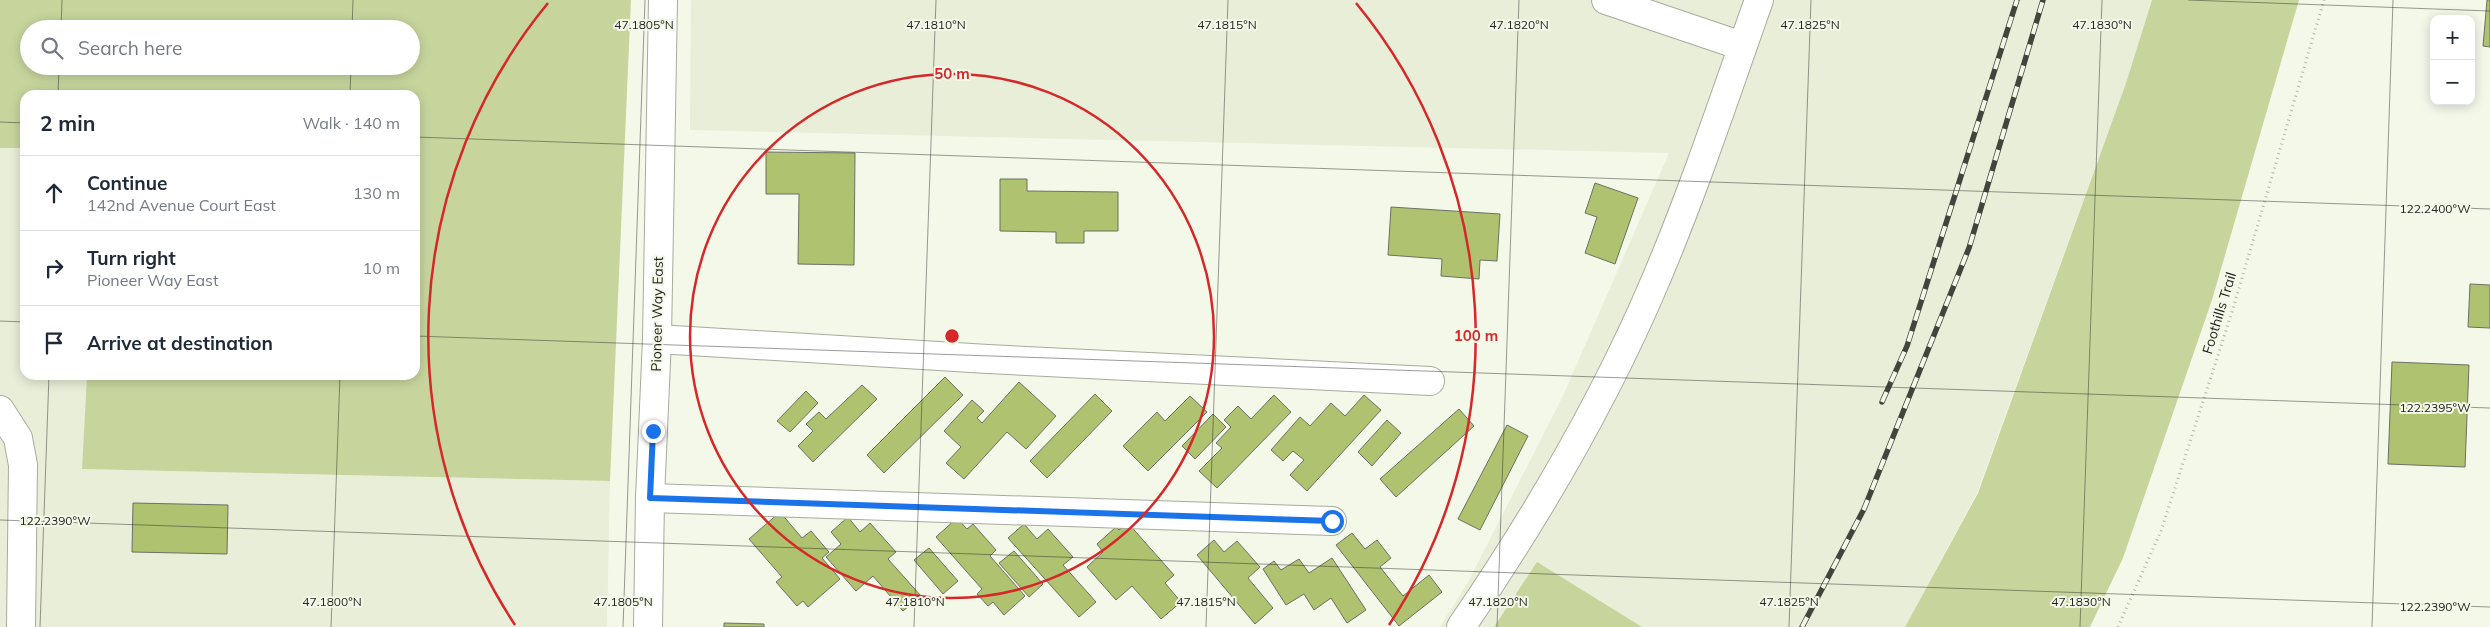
<!DOCTYPE html>
<meta charset="utf-8">
<style>
body{margin:0;font-family:Mulish,sans-serif;background:#f2f2f3;color:#1f2937}
.controls{position:absolute;right:15px;top:15px;display:grid;overflow:hidden;border-radius:10px;box-shadow:0 2px 12px #0003}
.controls button{width:45px;height:45px;display:grid;place-items:center;padding:0;border:0;border-bottom:1px solid #e0e1e3;background:#fff;color:#1f2937;font:25px sans-serif}
.stop{position:absolute;width:15px;height:15px;margin:-11px;border:4px solid #1a73e8;border-radius:50%;background:#fff}
.stop.end{background:#1a73e8;border-color:#fff;box-shadow:0 1px 5px #0008}
.list{margin:0;padding:0;list-style:none}
h2{display:flex;justify-content:space-between;align-items:center;height:65px;margin:0;padding:0 20px;font-size:21px}
h2 small{font-size:16px;font-weight:400;color:#747a83}
.list li{display:grid;grid-template-columns:32px 1fr auto;gap:15px;align-items:center;box-sizing:border-box;height:75px;padding:0 20px;border-top:1px solid #e0e1e3}
.list b{display:block;font-size:19px;white-space:nowrap}
.list p{margin:0;font-size:16px;white-space:nowrap;color:#747a83}
.list em{font-size:16px;font-style:normal;color:#747a83}
.icon{flex:none;width:28px;height:28px;fill:none;stroke:currentColor;stroke-width:2;stroke-linecap:round;stroke-linejoin:round}
.map{position:relative;flex:none;width:2490px;height:627px;overflow:hidden}
.search{position:absolute;background:#fff;box-shadow:0 2px 12px #0003;left:20px;top:20px;width:400px;height:55px;display:flex;align-items:center;gap:12px;box-sizing:border-box;padding:0 18px;border-radius:28px;color:#747a83;font-size:19px}
.panel{position:absolute;background:#fff;box-shadow:0 2px 12px #0003;left:20px;top:90px;width:400px;height:290px;border-radius:15px}
.map>svg:first-child{display:block}
.built{fill:#e8eed8}
.green{fill:#c7d59d;fill-rule:evenodd}
.building{fill:#afc270;stroke:#6d7063}
.lines{fill:none;stroke-linecap:round;stroke-linejoin:round}
.minor-casing{stroke:#a7ab9d;stroke-width:30}
.path{stroke:#b2b6a9;stroke-width:3;stroke-dasharray:1 4;stroke-linecap:butt}
.minor{stroke:#fff;stroke-width:28}
.rail-casing{stroke:#42443d;stroke-width:5.5}
.rail{stroke:#f4f8e9;stroke-width:4;stroke-dasharray:11;stroke-linecap:butt}
.route{stroke:#1a73e8;stroke-width:6}
.ticks{fill:none;stroke:#22241e;stroke-width:1;stroke-opacity:0.45}
.ring{fill:none;stroke:#d62828;stroke-width:2.5}
.labels{text-anchor:middle;stroke-width:4;stroke-linejoin:round;paint-order:stroke}
.street-label{font-size:14px;fill:#22241e;stroke:#f4f8e9}
.ticks-label{font-size:12px;text-anchor:middle;fill:#22241e;stroke:#f4f8e9;stroke-width:4;stroke-linejoin:round;paint-order:stroke}
.centre{fill:#d62828;stroke:#f4f8e9;stroke-width:2.5}
.ring-label{font-size:15px;text-anchor:middle;font-weight:bold;fill:#d62828;stroke:#f4f8e9;stroke-width:4;stroke-linejoin:round;paint-order:stroke}
</style>
<div class="map">
<svg width="2490" height="627" viewBox="0 0 2490 627">
<rect width="100%" height="100%" fill="#f4f8e9"/>
<g class="built">
<polygon points="691,0 2152,0 2126,83 1977,493 1905,627 1440,627 1468,582 1562,398 1669,153 690,130"/>
<polygon points="0,148 25,148 25,375 87,375 82,469 610,481 607,627 0,627"/>
</g>
<g class="green">
<path d="M0 0H631L610 481 82 469 87 375H415V95H25V148H0ZM29 29H411V66H29Z"/>
<polygon points="2152,0 2299,0 2212,300 2123,558 2090,627 1905,627 1978,493 2126,83"/>
<polygon points="1537,562 1642,627 1494,627"/>
</g>
<g class="building">
<polygon points="2487,0 2490,0 2490,47 2483,46"/>
<polygon points="766,152 855,153 854,265 798,264 799,194 766,194"/>
<polygon points="1000,179 1027,179 1027,191 1118,192 1118,231 1084,231 1084,243 1056,243 1056,232 1000,231"/>
<polygon points="1595,183 1638,198 1615,264 1585,253 1597,217 1585,213"/>
<polygon points="1391,207 1500,214 1497,261 1480,260 1479,279 1441,276 1442,259 1388,255"/>
<polygon points="2470,284 2490,285 2490,328 2468,327"/>
<polygon points="2392,362 2469,365 2465,467 2388,464"/>
<polygon points="945,377 963,395 884,473 867,455"/>
<polygon points="1019,382 1056,416 1026,449 1007,432 964,479 946,463 961,447 944,431 972,400 984,411 977,418 982,423"/>
<polygon points="862,385 877,399 813,462 798,446 813,431 806,424 819,412 826,419"/>
<polygon points="806,391 818,403 790,432 777,421"/>
<polygon points="1095,394 1112,411 1047,478 1030,461"/>
<polygon points="1274,395 1291,412 1217,488 1199,471 1222,448 1216,443 1231,427 1224,420 1238,406 1251,419"/>
<polygon points="1364,395 1381,410 1307,491 1290,475 1304,460 1293,451 1283,461 1271,450 1300,417 1310,426 1331,403 1345,416"/>
<polygon points="1190,396 1207,412 1148,471 1123,446 1157,412 1165,421"/>
<polygon points="1459,409 1474,426 1396,497 1380,479"/>
<polygon points="1213,414 1226,427 1195,459 1182,446"/>
<polygon points="1387,420 1401,433 1372,466 1358,452"/>
<polygon points="1507,425 1528,436 1480,530 1458,519"/>
<polygon points="133,503 228,505 227,554 132,552"/>
<polygon points="780,512 802,538 811,531 829,552 822,558 840,579 808,607 803,601 797,606 776,582 782,577 749,539"/>
<polygon points="848,517 860,532 870,523 896,552 888,559 921,596 903,611 873,576 856,591 826,557 841,544 831,532"/>
<polygon points="957,518 967,529 973,524 996,550 990,556 1025,596 1004,615 993,602 988,606 977,594 982,589 936,537"/>
<polygon points="1128,523 1174,575 1165,583 1181,602 1161,619 1132,586 1116,600 1087,567 1103,552 1097,544 1116,527 1119,530"/>
<polygon points="1024,524 1037,539 1048,529 1073,557 1063,565 1096,602 1079,617 1008,538"/>
<polygon points="1352,533 1365,549 1377,540 1391,558 1380,567 1403,596 1429,575 1442,592 1399,626 1336,545"/>
<polygon points="1214,540 1224,552 1237,541 1260,567 1248,578 1273,608 1255,624 1197,555"/>
<polygon points="929,548 958,581 943,594 914,560"/>
<polygon points="1014,551 1043,584 1029,597 999,563"/>
<polygon points="1332,558 1366,610 1347,623 1331,598 1314,610 1304,594 1286,605 1263,569 1274,561 1281,570 1299,559 1309,573"/>
<polygon points="724,623 764,624 764,627 724,627"/>
</g>
<g class="lines">
<defs>
<g id="minor">
<polyline points="1606,0 1742,46"/>
<polyline points="657,339 988,359 1430,381"/>
<polyline points="0,410 18,438 23,465 21,627"/>
<polyline points="650,498 1332,521"/>
<polyline points="648,627 650,498 657,339 663,0"/>
<path d="M1461 627C1535 519 1606 398 1657 277 1695 187 1726 93 1759 0"/>
</g>
</defs>
<use href="#minor" class="minor-casing"/>
<polyline class="path" points="2118,627 2161,531 2232,312 2324,0"/>
<use href="#minor" class="minor"/>
<defs>
<g id="rail">
<polyline points="1882,402 1907,346 2017,0"/>
<polyline points="1802,627 1864,509 1969,248 2043,0"/>
</g>
</defs>
<use href="#rail" class="rail-casing"/>
<use href="#rail" class="rail"/>
</g>
<g class="lines">
<polyline class="route" points="653,431 650,498 1332,521"/>
</g>
<path class="ticks" d="M2188 0 2490 11M61 29 62 0M352 29 353 0M58 95 59 66M350 95 351 66M0 122 25 123M415 137 2490 209M0 321 25 322M415 336 2490 408M0 520 2490 607M40 627 49 375M331 627 340 375M623 627 645 0M914 627 936 0M1206 627 1228 0M1497 627 1519 0M1789 627 1811 0M2080 627 2102 0M2372 627 2393 0"/>
<g class="ring">
<circle cx="952" cy="336" r="262"/>
<path d="M515 625A524 524 0 0 1 548 3M1356 3A524 524 0 0 1 1389 625"/>
</g>
<g class="labels">
<g class="street-label">
<text transform="translate(2219 313) rotate(-73)" y="5">Foothills Trail</text>
<text transform="translate(657 314) rotate(-89)" y="5">Pioneer Way East</text>
</g>
</g>
<g class="ticks-label">
<text x="644" y="29">47.1805°N</text>
<text x="936" y="29">47.1810°N</text>
<text x="1227" y="29">47.1815°N</text>
<text x="1519" y="29">47.1820°N</text>
<text x="1810" y="29">47.1825°N</text>
<text x="2102" y="29">47.1830°N</text>
<text x="2435" y="213">122.2400°W</text>
<text x="2435" y="412">122.2395°W</text>
<text x="55" y="525">122.2390°W</text>
<text x="332" y="606">47.1800°N</text>
<text x="623" y="606">47.1805°N</text>
<text x="915" y="606">47.1810°N</text>
<text x="1206" y="606">47.1815°N</text>
<text x="1498" y="606">47.1820°N</text>
<text x="1789" y="606">47.1825°N</text>
<text x="2081" y="606">47.1830°N</text>
<text x="2435" y="611">122.2390°W</text>
</g>
<circle cx="952" cy="336" r="8" class="centre"/>
<g class="ring-label">
<text x="952" y="79">50 m</text>
<text x="1476" y="341">100 m</text>
</g>
</svg>
<div class="controls">
<button>+</button>
<button>−</button>
</div>
<div class="stop" style="left:1332px;top:521px"></div>
<div class="stop end" style="left:653px;top:431px"></div>
<div class="search"><svg class="icon" aria-label="search" viewBox="0 0 24 24"><circle cx="10" cy="10" r="6"/><path d="M15 15l6 6"/></svg>Search here</div>
<section class="panel">
<h2>2 min<small>Walk · 140 m</small></h2>
<ul class="list">
<li><svg class="icon" aria-label="ahead" viewBox="0 0 24 24"><path d="M12 20V5M6 11l6-6 6 6"/></svg><div><b>Continue</b><p>142nd Avenue Court East</p></div><em>130 m</em></li>
<li><svg class="icon" aria-label="right" viewBox="0 0 24 24"><path d="M7 20v-9h11M14 6l5 5-5 5"/></svg><div><b>Turn right</b><p>Pioneer Way East</p></div><em>10 m</em></li>
<li><svg class="icon" aria-label="arrive" viewBox="0 0 24 24"><path d="M6 21V4h12l-3 4 3 4H6"/></svg><div><b>Arrive at destination</b></div></li>
</ul>
</section>
</div>
